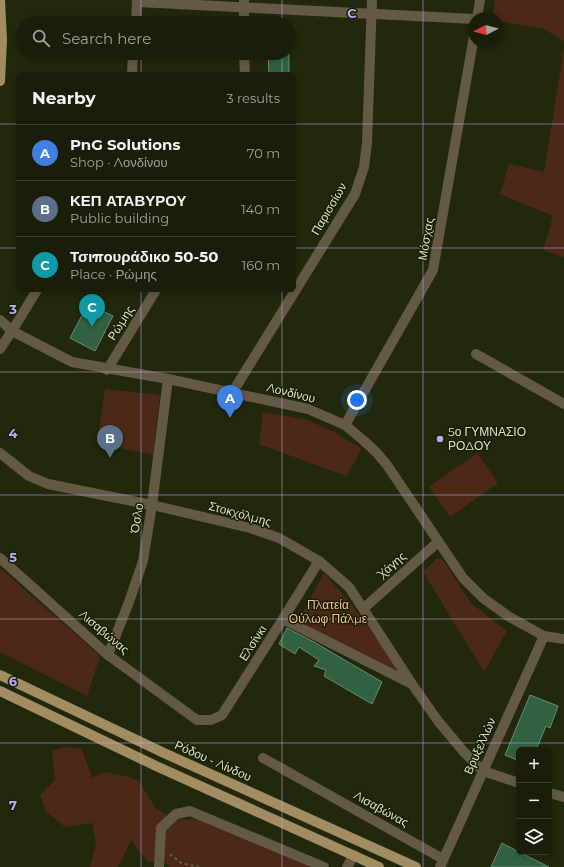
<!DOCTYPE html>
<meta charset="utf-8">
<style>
body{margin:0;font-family:Montserrat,sans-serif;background:#232712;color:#f1f3f6}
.controls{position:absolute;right:12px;bottom:12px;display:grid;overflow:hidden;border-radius:6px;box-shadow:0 2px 6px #0003}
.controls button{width:36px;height:36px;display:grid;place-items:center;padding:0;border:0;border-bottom:1px solid #383c29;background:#1a1e08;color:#f1f3f6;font:20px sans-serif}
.compass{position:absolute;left:468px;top:12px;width:36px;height:36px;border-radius:50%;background:#1a1e08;box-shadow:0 2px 6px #0003;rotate:263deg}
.you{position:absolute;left:357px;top:400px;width:14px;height:14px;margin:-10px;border:3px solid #fff;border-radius:50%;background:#1a73e8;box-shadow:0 0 0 6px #1a73e833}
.badge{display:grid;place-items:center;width:26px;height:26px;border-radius:50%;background:#ea580c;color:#fff;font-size:13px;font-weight:700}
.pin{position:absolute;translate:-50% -33px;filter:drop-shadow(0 1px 2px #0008)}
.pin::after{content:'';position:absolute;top:21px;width:14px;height:12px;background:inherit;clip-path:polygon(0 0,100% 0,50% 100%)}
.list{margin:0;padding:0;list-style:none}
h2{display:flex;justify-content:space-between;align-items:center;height:52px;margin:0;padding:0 16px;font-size:17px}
h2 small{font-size:13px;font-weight:400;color:#9fa29c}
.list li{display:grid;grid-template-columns:26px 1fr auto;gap:12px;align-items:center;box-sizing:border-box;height:56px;padding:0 16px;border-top:1px solid #383c29}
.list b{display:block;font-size:15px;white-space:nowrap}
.list p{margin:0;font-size:13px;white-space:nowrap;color:#9fa29c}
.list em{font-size:13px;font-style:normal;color:#9fa29c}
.icon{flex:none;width:22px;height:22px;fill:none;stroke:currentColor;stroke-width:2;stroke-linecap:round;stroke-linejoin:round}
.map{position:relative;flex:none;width:564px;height:867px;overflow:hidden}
.search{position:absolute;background:#1a1e08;box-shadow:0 2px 6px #0003;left:16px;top:16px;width:280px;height:44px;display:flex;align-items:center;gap:10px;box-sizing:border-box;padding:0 14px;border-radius:22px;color:#9fa29c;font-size:15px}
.panel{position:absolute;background:#1a1e08;box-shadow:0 2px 6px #0003;left:16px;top:72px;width:280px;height:220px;border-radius:6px}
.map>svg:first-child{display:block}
.green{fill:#4b2916}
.building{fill:#306242;stroke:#6a8973}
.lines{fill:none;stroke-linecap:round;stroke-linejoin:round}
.path{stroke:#5d6349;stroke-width:2;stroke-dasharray:3 3;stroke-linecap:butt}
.minor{stroke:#645945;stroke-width:10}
.major{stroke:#a28d62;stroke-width:10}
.grid{fill:none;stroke:#bbaaf6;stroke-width:1;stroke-opacity:0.55}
.poi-dot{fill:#bbaaf6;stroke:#191f03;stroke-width:1.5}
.labels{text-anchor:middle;stroke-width:3;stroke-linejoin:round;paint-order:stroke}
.street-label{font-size:12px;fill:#dce1cf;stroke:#191f03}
.poi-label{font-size:12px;fill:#dce1cf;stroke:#191f03;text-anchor:start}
.park-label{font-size:12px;fill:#fabd9c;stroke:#191f03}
.grid-label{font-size:13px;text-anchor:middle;font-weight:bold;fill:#bbaaf6;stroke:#191f03;stroke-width:3;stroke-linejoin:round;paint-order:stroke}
</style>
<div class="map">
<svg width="564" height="867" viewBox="0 0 564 867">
<rect width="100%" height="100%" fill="#22280b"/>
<g class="green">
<polygon points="495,0 564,0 564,41 544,29 498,21 498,18 492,18"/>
<polygon points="564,48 564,257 543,250 553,216 500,194 509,164 544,172"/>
<polygon points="105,389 160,395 153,455 97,443"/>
<polygon points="263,412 308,420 336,433 362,449 346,476 259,444"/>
<polygon points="477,453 498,483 450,517 429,487"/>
<polygon points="437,558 443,560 471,603 507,631 484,672 423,572"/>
<polygon points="0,568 100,656 87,696 0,652"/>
<polygon points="324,573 350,603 397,667 392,673 299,620"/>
<polygon points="65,747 82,749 92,778 104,772 126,776 139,781 156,809 171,817 187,820 203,816 299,856 311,867 169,867 166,863 148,862 131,840 118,867 90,867 96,843 92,823 65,827 46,812 40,795 55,780 52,751"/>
</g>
<g class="building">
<polygon points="268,53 289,53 289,74 269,74"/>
<polygon points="88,304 113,316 95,351 70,338"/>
<polygon points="287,628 314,642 382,682 372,704 324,676 326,670 314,666 319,660 299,647 295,654 279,644"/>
<polygon points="530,695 558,706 550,728 546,726 536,750 519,750 519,761 505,755"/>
<polygon points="502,843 519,852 549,867 491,867"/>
</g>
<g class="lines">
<polyline class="path" points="170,854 181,863 199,867"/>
<g class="minor">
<polyline points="244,0 244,23"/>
<polyline points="138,2 474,19"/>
<polyline points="477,18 480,0"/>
<polyline points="136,23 137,0"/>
<polyline points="244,53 245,74"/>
<polyline points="132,74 133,53"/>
<polyline points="0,320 12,331 72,362 168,379 308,409 345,425 363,440 376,452 387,465 463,578 483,598 508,616 544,636 564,639"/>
<polyline points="0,349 12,331 37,290"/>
<polyline points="476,354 564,404"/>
<polyline points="107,370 156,290"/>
<polyline points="232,393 355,194 364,167 367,143 372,0"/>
<polyline points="345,425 433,270 474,36"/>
<polyline points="0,453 29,476 48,484 152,505 250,528 279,538 300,550 319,561 349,587 412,684 438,721 464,752 483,771 519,783"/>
<polyline points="0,558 108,655 197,720 211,720 222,715 283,619 319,561"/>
<polyline points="364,608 438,542"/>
<polyline points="283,619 410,683"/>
<polyline points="108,655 129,602 143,561 152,505 168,379"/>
<polyline points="263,758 443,859"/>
<polyline points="549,793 564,797"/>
<polyline points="159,867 161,828 176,814 190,811 324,867"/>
<polyline points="347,867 354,855"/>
<polyline points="440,867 544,636"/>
</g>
<g class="major">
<polyline points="0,81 2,40 0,0"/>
<polyline points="0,675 164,753 416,867"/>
<polyline points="0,691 156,766 379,867"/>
</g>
</g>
<path class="grid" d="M141 0V23M282 0V23M423 0V867M141 53V74M282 53V74M0 124H18M294 124H564M0 248H18M294 248H564M141 290V867M282 290V867M0 372H564M0 495H564M0 619H564M0 743H564"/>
<circle class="poi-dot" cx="440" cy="439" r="4"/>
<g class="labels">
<g class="street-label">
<text transform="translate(329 209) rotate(-60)" y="4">Παρισσίων</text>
<text transform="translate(426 239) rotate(-80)" y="4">Μόσχας</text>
<text transform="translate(121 323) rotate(-58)" y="4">Ρώμης</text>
<text transform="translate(291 393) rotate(14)" y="4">Λονδίνου</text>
<text transform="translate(240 514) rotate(15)" y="4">Στοκχόλμης</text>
<text transform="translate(137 518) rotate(-81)" y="4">Όσλο</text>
<text transform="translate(392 565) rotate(-41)" y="4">Χάγης</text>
<text transform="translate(104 632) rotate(40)" y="4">Λισαβώνας</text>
<text transform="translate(253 643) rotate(-57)" y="4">Ελσίνκι</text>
<text transform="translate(480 746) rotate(-66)" y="4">Βρυξελλών</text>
<text transform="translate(213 761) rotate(24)" y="4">Ρόδου - Λίνδου</text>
<text transform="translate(381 809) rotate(29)" y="4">Λισαβώνας</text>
</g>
<g class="poi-label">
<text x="448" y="436">5ο ΓΥΜΝΑΣΙΟ<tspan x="448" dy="14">ΡΟΔΟΥ</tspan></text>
</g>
<g class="park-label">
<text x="328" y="609">Πλατεία<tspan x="328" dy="14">Ούλωφ Πάλμε</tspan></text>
</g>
</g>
<g class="grid-label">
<text x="352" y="18">C</text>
<text x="13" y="314">3</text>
<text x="13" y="438">4</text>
<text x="13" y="562">5</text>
<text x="13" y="686">6</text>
<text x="13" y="810">7</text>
</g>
</svg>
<div class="controls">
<button>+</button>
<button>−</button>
<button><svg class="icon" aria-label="layers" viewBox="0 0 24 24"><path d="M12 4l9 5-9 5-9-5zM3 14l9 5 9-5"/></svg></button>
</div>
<svg class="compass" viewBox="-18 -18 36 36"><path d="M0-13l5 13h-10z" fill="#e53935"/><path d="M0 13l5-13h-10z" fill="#9fa29c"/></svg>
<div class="you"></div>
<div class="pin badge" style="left:230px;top:418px;background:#3f7fe0">A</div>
<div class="pin badge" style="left:110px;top:458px;background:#5c6f8a">B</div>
<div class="pin badge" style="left:92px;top:327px;background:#0f9aa8">C</div>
<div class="search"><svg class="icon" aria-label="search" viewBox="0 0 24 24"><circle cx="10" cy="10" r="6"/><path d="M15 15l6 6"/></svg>Search here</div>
<section class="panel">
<h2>Nearby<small>3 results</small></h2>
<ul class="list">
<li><span class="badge" style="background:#3f7fe0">A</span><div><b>PnG Solutions</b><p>Shop · Λονδίνου</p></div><em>70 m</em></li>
<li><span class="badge" style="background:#5c6f8a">B</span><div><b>ΚΕΠ ΑΤΑΒΥΡΟΥ</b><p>Public building</p></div><em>140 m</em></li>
<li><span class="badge" style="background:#0f9aa8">C</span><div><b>Τσιπουράδικο 50-50</b><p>Place · Ρώμης</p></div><em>160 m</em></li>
</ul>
</section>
</div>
